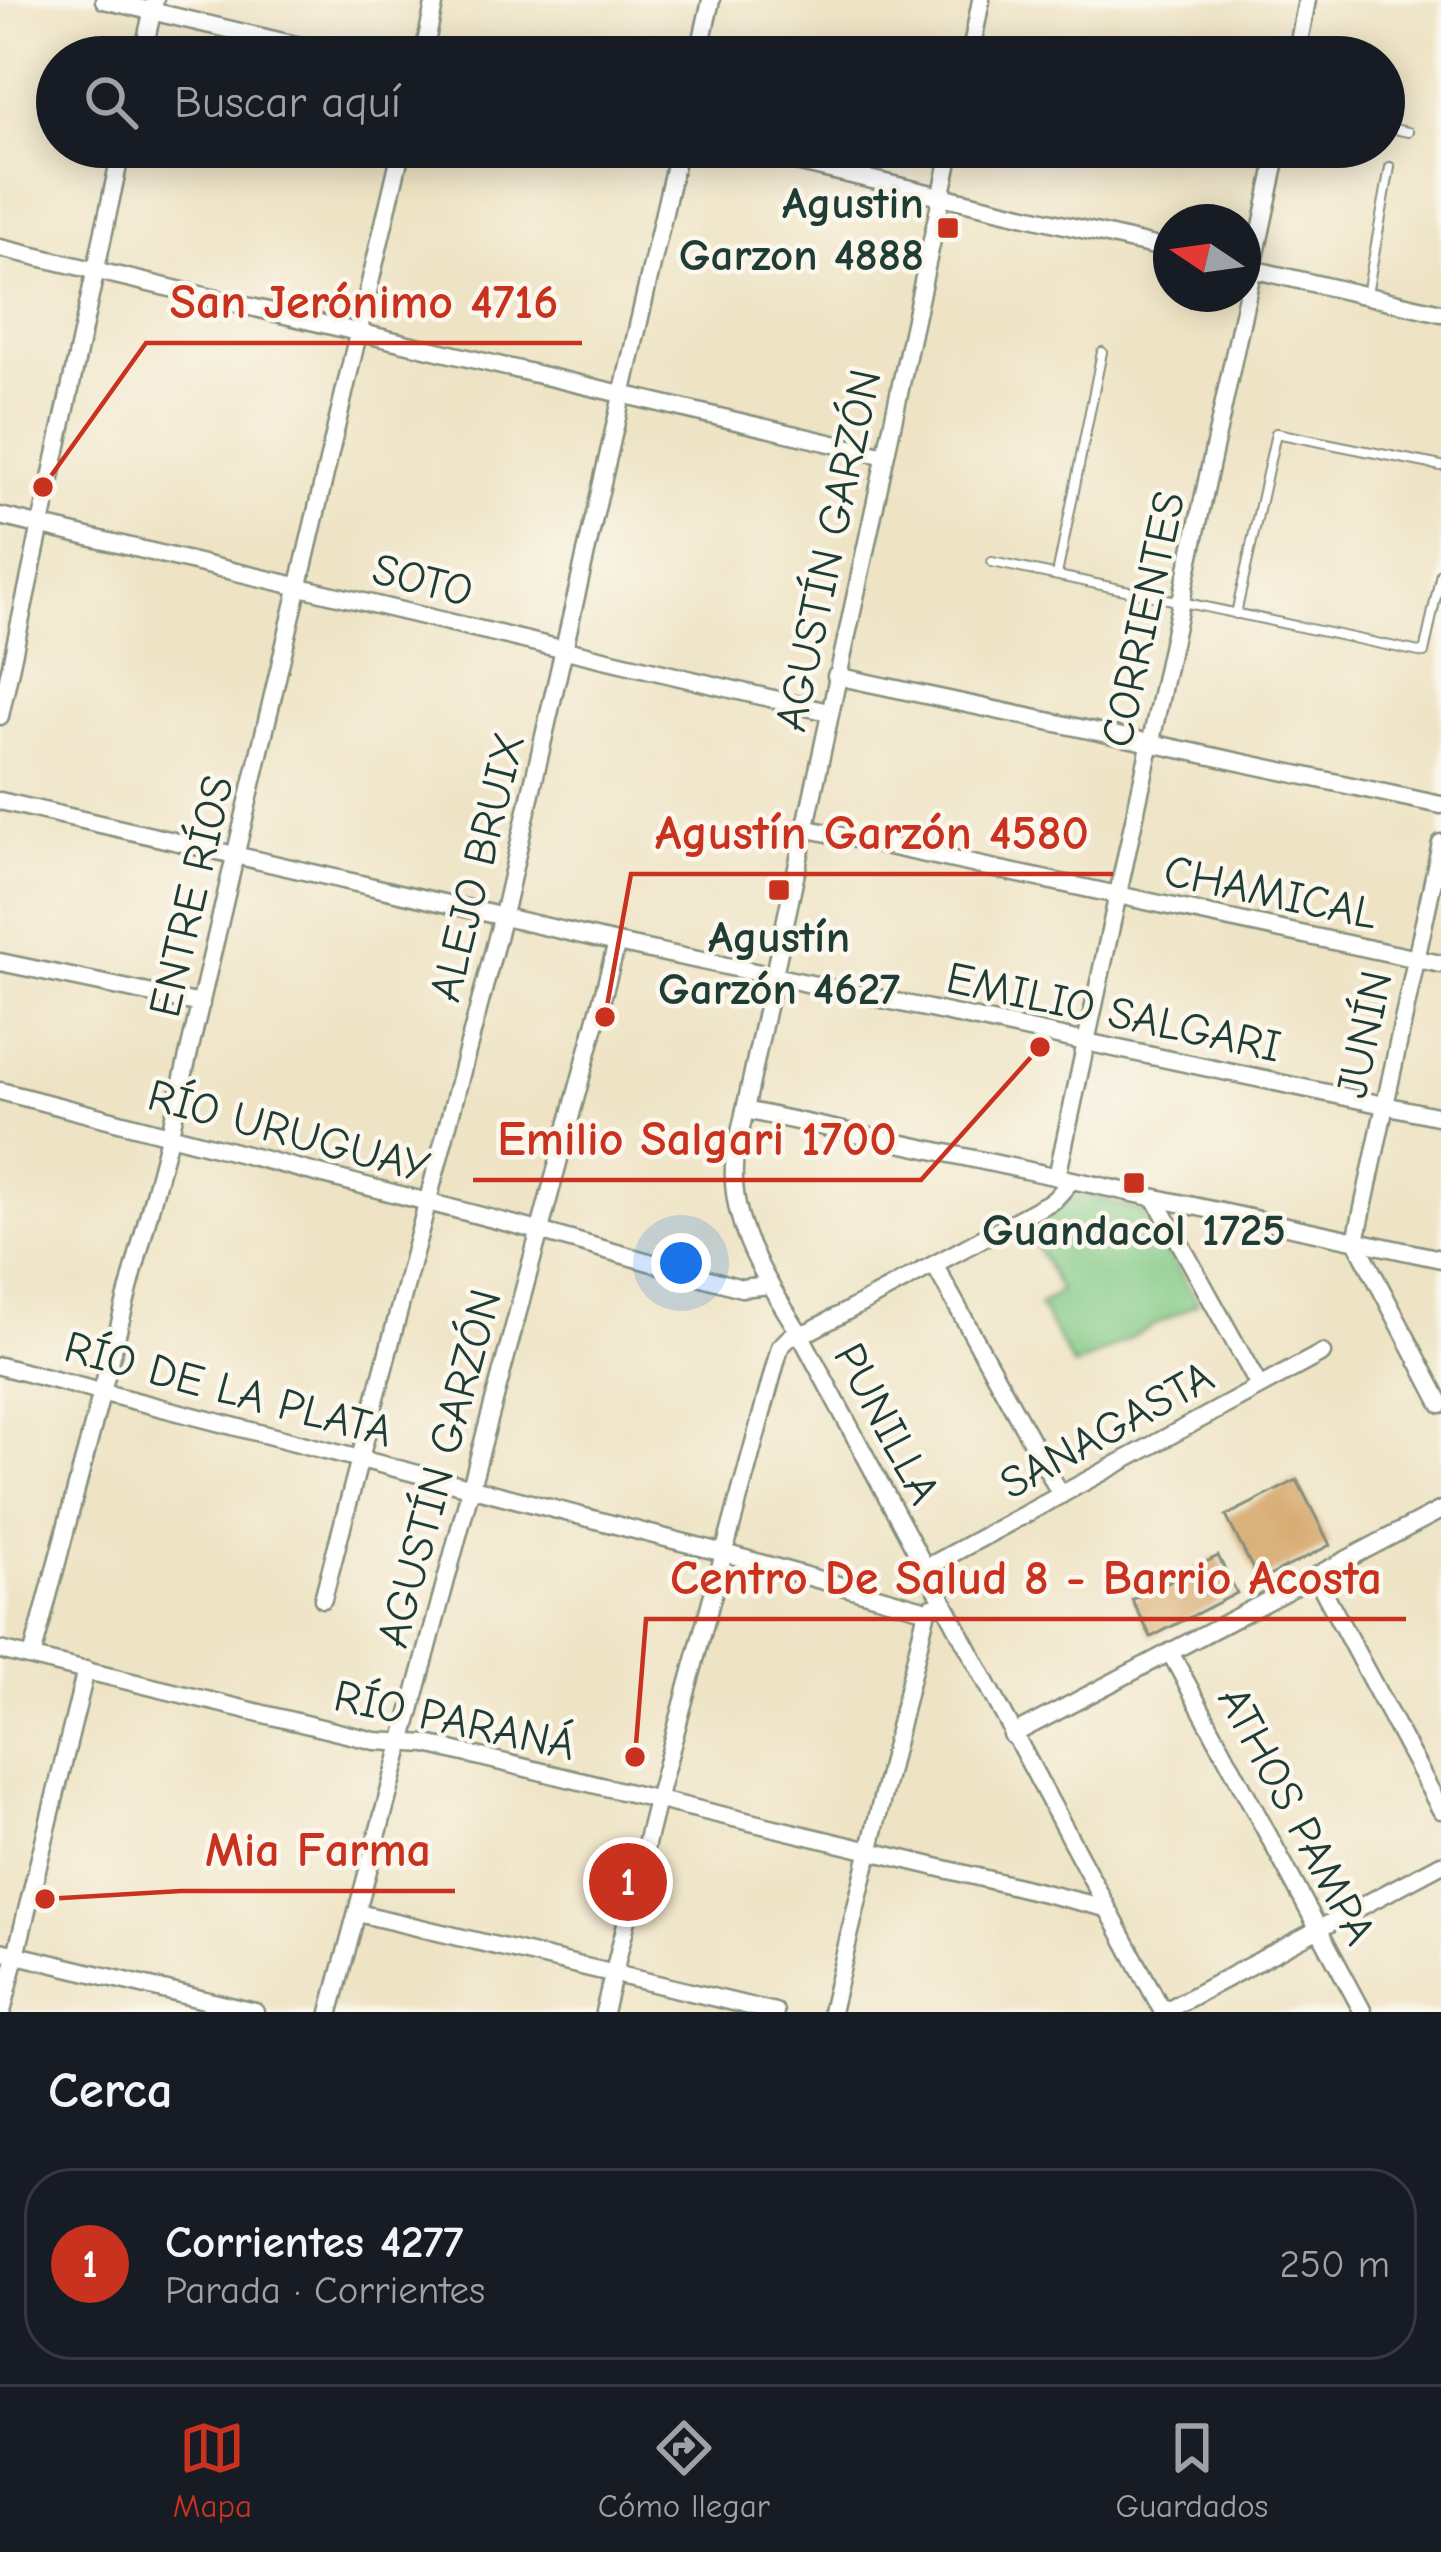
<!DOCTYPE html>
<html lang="es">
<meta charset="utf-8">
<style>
body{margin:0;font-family:"Comic Neue",sans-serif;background:#20242c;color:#f1f3f6}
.compass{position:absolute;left:1153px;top:204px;width:108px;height:108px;border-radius:50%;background:#171b24;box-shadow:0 6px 30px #0003;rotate:283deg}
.you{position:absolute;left:681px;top:1263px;width:42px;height:42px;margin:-30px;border:9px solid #fff;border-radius:50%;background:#1a73e8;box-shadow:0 0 0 18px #1a73e833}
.badge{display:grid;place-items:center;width:78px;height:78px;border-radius:50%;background:#c8321e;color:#fff;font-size:39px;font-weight:700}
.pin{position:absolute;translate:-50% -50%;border:6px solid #fff;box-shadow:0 3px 12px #0006}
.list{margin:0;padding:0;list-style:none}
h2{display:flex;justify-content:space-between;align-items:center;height:156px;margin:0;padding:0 48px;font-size:51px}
h2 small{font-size:39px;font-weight:400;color:#9ea1a6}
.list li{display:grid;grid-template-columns:78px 1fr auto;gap:36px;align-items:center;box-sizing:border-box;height:192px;margin:0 24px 24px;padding:0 24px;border:3px solid #363941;border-radius:48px}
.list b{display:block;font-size:45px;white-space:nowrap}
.list p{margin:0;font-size:39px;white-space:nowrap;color:#9ea1a6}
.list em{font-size:39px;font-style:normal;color:#9ea1a6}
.icon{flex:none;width:66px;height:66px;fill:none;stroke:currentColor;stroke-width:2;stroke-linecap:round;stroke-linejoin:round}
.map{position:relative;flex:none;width:1441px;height:2012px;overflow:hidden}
.search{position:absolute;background:#171b24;box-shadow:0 6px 30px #0003;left:36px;right:36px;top:36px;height:132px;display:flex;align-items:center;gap:30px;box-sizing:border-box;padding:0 42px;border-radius:66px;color:#9ea1a6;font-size:45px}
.sheet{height:372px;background:#171b24}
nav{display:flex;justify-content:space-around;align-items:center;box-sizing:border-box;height:168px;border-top:3px solid #363941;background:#171b24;font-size:33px;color:#9ea1a6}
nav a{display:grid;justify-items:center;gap:6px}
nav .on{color:#c8321e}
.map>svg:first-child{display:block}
.green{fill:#81c985;stroke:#50835c;stroke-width:3}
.building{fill:#d09c59}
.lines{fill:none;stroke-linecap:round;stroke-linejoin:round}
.lane-casing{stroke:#86907c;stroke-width:12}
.street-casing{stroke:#86907c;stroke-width:21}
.lane{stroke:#fff;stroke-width:8}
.street{stroke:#fff;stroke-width:16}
.poi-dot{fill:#c8321e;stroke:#fbf7ec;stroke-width:4.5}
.labels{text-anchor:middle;stroke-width:9;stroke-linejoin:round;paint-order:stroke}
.poi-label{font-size:45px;font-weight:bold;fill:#1f3d34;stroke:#fbf7ec}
.street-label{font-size:45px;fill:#1f3d34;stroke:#fbf7ec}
.leader{fill:none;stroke:#c8321e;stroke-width:4.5}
.callout-dot{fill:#c8321e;stroke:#fbf7ec;stroke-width:4.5}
.callout-label{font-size:48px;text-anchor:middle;font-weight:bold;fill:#c8321e;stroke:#fbf7ec;stroke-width:9;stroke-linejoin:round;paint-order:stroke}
</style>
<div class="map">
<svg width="1441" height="2012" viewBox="0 0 1441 2012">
<rect width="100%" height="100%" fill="#fbf7ec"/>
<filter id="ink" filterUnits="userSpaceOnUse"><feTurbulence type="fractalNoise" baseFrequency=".00833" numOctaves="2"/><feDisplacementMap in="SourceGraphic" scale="24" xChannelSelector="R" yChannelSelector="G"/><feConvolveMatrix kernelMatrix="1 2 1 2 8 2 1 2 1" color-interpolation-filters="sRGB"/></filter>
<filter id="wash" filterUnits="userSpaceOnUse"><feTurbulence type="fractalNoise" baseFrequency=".004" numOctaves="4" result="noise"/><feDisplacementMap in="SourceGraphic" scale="48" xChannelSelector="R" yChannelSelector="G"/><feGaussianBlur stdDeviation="2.7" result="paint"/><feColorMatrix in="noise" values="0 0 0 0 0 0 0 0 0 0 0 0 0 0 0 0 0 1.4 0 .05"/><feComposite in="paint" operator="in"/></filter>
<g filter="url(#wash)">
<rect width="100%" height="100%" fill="#eee3c4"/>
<polygon class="green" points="1081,1193 1144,1212 1198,1303 1074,1367 1039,1305 1060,1291 1026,1225"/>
<g id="blocks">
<g class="building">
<polygon points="1297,1480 1330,1545 1259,1581 1226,1516"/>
<polygon points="1218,1556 1237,1593 1151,1637 1132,1600"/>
</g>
</g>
</g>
<g filter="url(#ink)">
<use href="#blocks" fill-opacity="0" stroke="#86907c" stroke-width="3"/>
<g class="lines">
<defs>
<g id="lane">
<polyline points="1384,127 1408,132"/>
<polyline points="1367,294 1390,167"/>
<polyline points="992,562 1424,653 1441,573"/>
<polyline points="1057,575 1102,352"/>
<polyline points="1236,614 1276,433 1441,466"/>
</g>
<g id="street">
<polyline points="104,0 347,57"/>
<polyline points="142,57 155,0"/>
<polyline points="423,57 435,0"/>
<polyline points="698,57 711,0"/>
<polyline points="970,57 981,0"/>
<polyline points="1296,57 1307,0"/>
<polyline points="732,147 1171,250"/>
<path d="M952 147 735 1156C726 1221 767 1281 800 1334L1163 2012 1441 1864"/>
<polyline points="0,248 885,456"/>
<polyline points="1243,267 1441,313"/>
<polyline points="0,516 828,712"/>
<polyline points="836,676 1441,805"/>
<polyline points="0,716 122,147"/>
<polyline points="0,801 617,943 1441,1117"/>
<polyline points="804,828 1441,964"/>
<polyline points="0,962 201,1004"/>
<polyline points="0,1091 539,1231 741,1288 770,1285"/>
<polyline points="745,1110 1441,1259"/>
<polyline points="1057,1177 1279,147"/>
<polyline points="1155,1198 1259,1386"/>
<polyline points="1356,1241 1441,843"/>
<polyline points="1356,1241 1441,1404"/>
<polyline points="935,1266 1061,1495"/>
<polyline points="0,1366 724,1553 927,1610"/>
<polyline points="924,1569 1322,1353"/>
<polyline points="1316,1577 1441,1810"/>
<polyline points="323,1599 503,915 679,147"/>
<polyline points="0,1650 375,1741 427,1744 1106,1908"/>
<polyline points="1170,1652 1363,2012"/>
<polyline points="32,1657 169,1137 402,147"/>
<polyline points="1012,1735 1441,1510"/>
<polyline points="358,1913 775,2012"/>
<polyline points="0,1951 255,2012"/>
<polyline points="2,2012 86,1670"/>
<polyline points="330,2012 617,943"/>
<polyline points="604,2012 657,1800 780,1347 790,1337 812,1330 1054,1200 1072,1180"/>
<polyline points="831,2012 927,1610 932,1607"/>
</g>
</defs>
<use href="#lane" class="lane-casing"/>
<use href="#street" class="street-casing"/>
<use href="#lane" class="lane"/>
<use href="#street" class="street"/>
</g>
</g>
<g class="poi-dot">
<rect x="936" y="216" width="24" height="24" rx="6"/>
<rect x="767" y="878" width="24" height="24" rx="6"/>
<rect x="1122" y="1171" width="24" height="24" rx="6"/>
</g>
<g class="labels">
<g class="poi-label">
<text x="924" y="218" text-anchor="end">Agustin<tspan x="924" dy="52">Garzon 4888</tspan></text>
<text x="779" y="952">Agustín<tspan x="779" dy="52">Garzón 4627</tspan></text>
<text x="1134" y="1245">Guandacol 1725</text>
</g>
<g class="street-label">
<text transform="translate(827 550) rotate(-78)" y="16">AGUSTÍN GARZÓN</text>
<text transform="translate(423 579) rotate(14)" y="16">SOTO</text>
<text transform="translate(1142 619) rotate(-78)" y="16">CORRIENTES</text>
<text transform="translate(476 867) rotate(-76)" y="16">ALEJO BRUIX</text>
<text transform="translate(1271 891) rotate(12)" y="16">CHAMICAL</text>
<text transform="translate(190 896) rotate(-77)" y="16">ENTRE RÍOS</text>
<text transform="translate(1114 1011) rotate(12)" y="16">EMILIO SALGARI</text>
<text transform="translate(1363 1034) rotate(-78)" y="16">JUNÍN</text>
<text transform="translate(289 1130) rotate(15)" y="16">RÍO URUGUAY</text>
<text transform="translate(229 1388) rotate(15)" y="16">RÍO DE LA PLATA</text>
<text transform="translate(888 1423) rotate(62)" y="16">PUNILLA</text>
<text transform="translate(1106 1429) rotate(-29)" y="16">SANAGASTA</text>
<text transform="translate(438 1468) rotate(-75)" y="16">AGUSTÍN GARZÓN</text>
<text transform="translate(455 1719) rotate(12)" y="16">RÍO PARANÁ</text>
<text transform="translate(1298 1815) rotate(62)" y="16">ATHOS PAMPA</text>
</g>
</g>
<path class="leader" d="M43 487L146 343H582M605 1017L631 874H1113M1040 1047L921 1180H473M635 1757L646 1619H1406M45 1899L181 1891H455"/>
<g class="callout-dot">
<circle cx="43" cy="487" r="12"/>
<circle cx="605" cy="1017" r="12"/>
<circle cx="1040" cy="1047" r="12"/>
<circle cx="635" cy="1757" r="12"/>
<circle cx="45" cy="1899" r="12"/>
</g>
<g class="callout-label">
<text x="364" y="318">San Jerónimo 4716</text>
<text x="872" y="849">Agustín Garzón 4580</text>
<text x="697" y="1155">Emilio Salgari 1700</text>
<text x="1026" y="1594">Centro De Salud 8 - Barrio Acosta</text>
<text x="318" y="1866">Mia Farma</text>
</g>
</svg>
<svg class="compass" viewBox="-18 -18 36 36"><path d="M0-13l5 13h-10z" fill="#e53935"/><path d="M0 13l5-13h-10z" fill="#9ea1a6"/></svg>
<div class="you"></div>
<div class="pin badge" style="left:628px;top:1882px">1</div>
<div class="search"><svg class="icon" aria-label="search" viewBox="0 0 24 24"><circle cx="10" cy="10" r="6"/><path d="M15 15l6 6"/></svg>Buscar aquí</div>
</div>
<section class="sheet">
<h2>Cerca<small></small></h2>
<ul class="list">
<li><span class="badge">1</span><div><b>Corrientes 4277</b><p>Parada · Corrientes</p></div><em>250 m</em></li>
</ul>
</section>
<nav>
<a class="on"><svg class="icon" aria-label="map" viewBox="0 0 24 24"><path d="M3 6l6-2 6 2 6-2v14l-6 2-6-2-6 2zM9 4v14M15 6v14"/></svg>Mapa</a>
<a><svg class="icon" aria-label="directions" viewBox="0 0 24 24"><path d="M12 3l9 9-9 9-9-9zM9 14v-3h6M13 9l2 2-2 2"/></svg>Cómo llegar</a>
<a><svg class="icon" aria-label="saved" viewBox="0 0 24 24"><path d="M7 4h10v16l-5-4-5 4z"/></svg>Guardados</a>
</nav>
